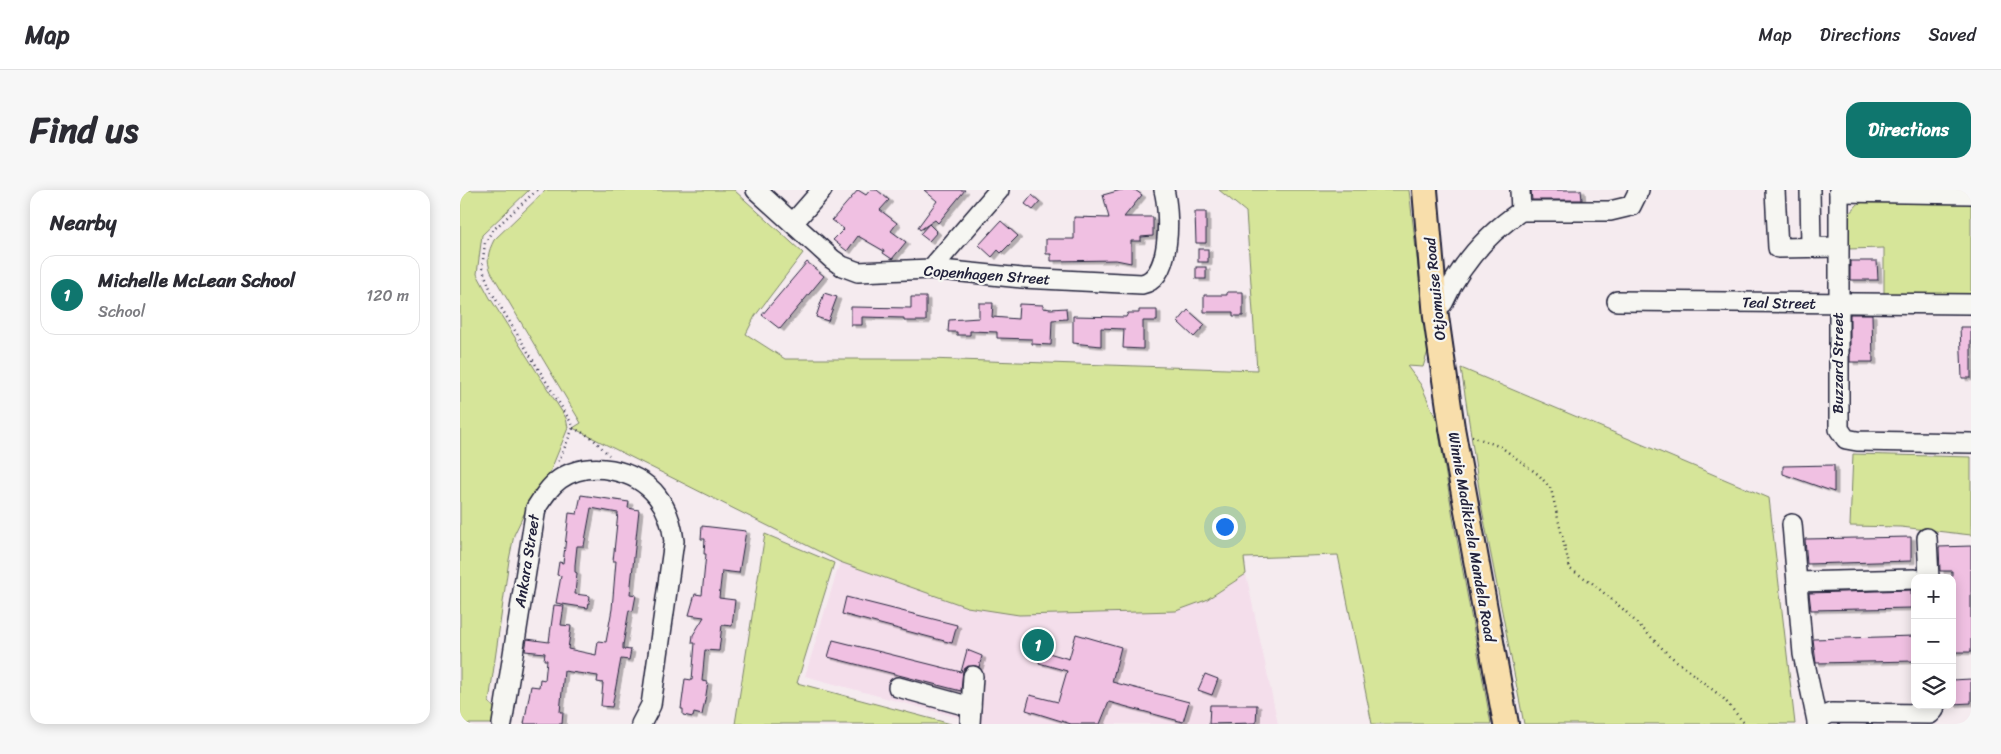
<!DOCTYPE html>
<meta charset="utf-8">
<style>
body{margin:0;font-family:Sriracha,sans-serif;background:#f7f7f7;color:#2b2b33}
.controls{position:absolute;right:15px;bottom:15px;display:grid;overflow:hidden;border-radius:10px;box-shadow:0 2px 12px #0003}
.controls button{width:45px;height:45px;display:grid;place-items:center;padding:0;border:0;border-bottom:1px solid #e1e1e2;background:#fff;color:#2b2b33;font:25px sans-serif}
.you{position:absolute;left:764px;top:336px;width:18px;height:18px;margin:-12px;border:4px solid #fff;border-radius:50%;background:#1a73e8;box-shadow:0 0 0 8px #1a73e833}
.badge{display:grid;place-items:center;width:32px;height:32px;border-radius:50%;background:#0f766e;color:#fff;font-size:16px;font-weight:700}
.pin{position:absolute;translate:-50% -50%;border:2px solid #fff;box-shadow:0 1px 5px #0006}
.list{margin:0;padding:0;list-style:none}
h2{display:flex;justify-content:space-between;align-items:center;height:65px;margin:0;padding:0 20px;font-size:21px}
h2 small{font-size:16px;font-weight:400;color:#7c7c81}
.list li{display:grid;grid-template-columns:32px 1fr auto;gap:15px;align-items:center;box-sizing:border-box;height:80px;margin:0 10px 10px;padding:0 10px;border:1px solid #e1e1e2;border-radius:15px}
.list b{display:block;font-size:19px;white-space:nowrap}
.list p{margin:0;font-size:16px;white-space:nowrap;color:#7c7c81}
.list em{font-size:16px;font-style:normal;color:#7c7c81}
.icon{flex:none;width:28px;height:28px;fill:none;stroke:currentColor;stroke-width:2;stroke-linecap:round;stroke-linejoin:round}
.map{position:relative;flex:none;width:1511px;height:534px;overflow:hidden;border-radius:15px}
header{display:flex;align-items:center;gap:30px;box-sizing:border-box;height:70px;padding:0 25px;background:#fff;border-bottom:1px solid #e1e1e2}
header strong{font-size:24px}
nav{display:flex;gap:28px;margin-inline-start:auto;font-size:18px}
.intro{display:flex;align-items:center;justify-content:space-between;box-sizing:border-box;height:120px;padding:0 30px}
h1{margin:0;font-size:35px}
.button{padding:12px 22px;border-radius:15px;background:#0f766e;color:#fff;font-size:18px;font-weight:700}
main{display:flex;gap:30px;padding:0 30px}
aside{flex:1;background:#fff;border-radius:15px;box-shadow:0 2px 12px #0003}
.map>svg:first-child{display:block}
.built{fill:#f4deeb}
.green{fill:#d6e599;stroke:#7c846a}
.building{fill:#f0c0e2;stroke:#22223b;filter:url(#shadow)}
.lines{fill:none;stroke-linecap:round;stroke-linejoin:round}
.minor-casing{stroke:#22223b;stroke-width:22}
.major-casing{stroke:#22223b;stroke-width:28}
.path{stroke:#22223b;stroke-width:2.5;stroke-dasharray:1 4;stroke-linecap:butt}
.minor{stroke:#f6f6f2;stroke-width:19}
.major{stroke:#f8deab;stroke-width:24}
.labels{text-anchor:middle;stroke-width:4.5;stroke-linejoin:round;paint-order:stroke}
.street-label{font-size:15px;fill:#22223b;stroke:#f6f6f2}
</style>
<header>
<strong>Map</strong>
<nav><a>Map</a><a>Directions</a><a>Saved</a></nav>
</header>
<div class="intro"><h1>Find us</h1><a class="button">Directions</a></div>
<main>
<aside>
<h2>Nearby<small></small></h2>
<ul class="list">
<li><span class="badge">1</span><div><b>Michelle McLean School</b><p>School</p></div><em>120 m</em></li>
</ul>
</aside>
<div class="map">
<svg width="1511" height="534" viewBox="0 0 1511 534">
<defs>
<filter id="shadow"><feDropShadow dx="4" dy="2.5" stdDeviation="0" flood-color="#0004"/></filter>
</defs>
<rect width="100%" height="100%" fill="#f5ebef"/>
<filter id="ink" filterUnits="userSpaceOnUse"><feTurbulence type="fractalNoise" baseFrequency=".02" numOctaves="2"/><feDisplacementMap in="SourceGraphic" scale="10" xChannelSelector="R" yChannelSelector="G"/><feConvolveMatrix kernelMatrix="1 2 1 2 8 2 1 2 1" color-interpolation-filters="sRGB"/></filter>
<g filter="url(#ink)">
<polygon class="built" points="380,372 507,417 746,410 786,384 818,534 521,534 345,486"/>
<g class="green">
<polygon points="0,0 69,0 22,45 17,84 30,108 106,228 108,238 88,287 73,305 54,345 49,370 29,512 36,520 34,534 0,534"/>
<path d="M86 0H274L343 63 295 126 286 144 325 169H468L797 180 786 22 759 0H949L968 161 963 177 947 176 961 195 977 231 994 333 1031 534H912L878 365 784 368 786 384 746 410 716 421 559 425 507 417 380 372 113 238 121 233 31 82C26 70 28 62 34 50Z"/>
<polygon points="1404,12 1511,12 1511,104 1424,104 1424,58 1387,59 1387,26 1398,14"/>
<polygon points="1001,178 1309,308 1335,534 1064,534 1022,319"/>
<polygon points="1393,264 1511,267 1511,345 1441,337 1390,336"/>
<polygon points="305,344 374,373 337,493 491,534 275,534"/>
</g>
<g class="building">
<polygon points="398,0 406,5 410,0 417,0 429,10 420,20 437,33 431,41 446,52 432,69 423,63 424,61 398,46 387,61 373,50 384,39 372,30"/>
<polygon points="464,0 505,0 478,33 475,30 460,40 458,37 477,11"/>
<polygon points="661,0 675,0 682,5 664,27 693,27 693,46 681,47 681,51 671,51 671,73 656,70 591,71 591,64 586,64 586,49 614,49 614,27 649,28 643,5"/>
<polygon points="1071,0 1121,0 1122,10 1072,10"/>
<polygon points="572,5 580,12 573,20 565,14"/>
<polygon points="735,22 746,22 746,53 736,53"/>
<polygon points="541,31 558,46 541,63 538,60 532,67 519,55"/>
<polygon points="469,34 477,42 469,51 460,44"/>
<rect x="738" y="59" width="10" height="13"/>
<polygon points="1390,71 1417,71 1418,90 1390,90"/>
<polygon points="347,72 364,86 320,139 302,125"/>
<rect x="736" y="77" width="10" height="12"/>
<polygon points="767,102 783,102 783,126 773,126 773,122 744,122 744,105 767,105"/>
<polygon points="364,103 377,107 368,131 356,127"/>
<polygon points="451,107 466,107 466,131 444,131 444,128 402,127 402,135 391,135 391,117 451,118"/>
<polygon points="519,113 533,113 532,127 558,129 559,114 583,115 583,118 591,119 606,118 607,129 592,130 591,155 572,154 572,149 537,148 537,142 510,141 510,145 497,145 497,142 488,142 489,130 519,128"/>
<polygon points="679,120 697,120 697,131 683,131 683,159 663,158 664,139 641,138 641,156 613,153 613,126 666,127 668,123 679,123"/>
<polygon points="728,120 745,135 734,147 718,132"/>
<polygon points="1390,124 1412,124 1413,172 1390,172"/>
<polygon points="1500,137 1511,137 1511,188 1502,188"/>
<polygon points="1374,275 1374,302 1323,284 1323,276"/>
<polygon points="121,305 169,312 168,318 179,320 170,404 176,405 173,421 169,420 163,455 163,459 171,460 169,470 161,469 152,517 141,516 143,493 137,492 138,486 104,481 100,522 103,522 102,534 64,534 71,496 79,497 80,489 85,490 87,470 84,470 85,463 65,461 67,449 89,452 94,415 104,416 101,435 111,436 108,459 136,465 138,451 146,452 152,419 156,371 153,371 158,323 131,318 124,356 117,356 115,375 115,382 117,383 115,404 130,406 128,418 96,413 101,386 97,385 99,372 103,373 109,323 117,324"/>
<polygon points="242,336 286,341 279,383 262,381 259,408 275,410 272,436 262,435 259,461 245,460 242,491 248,492 246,505 242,525 234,523 233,527 223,525 223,519 221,519 225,489 232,490 235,453 232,453 233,445 244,427 229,425 235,404 242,405 246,364 244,364 245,349 241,349"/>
<polygon points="1451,347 1451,371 1347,374 1345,349"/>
<polygon points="1511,356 1511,462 1492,462 1492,381 1480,381 1479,357"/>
<polygon points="1451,400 1451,418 1351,420 1349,403"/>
<polygon points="386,407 497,435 492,453 382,424"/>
<polygon points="616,444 661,457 652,492 729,512 723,532 649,512 640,534 611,534 566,520 570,505 598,512 607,481 579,473 582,461 609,469"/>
<polygon points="1454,446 1454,471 1356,473 1353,449"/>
<polygon points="373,450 501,482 507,460 522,466 519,477 508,476 503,480 501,501 368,467"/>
<polygon points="745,484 758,489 752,505 738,500"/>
<polygon points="1511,489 1511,513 1492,514 1492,490"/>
<polygon points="750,515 797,515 796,533 749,534"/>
</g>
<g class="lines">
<defs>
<g id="minor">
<path d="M296 0 372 69 382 76 398 82 471 79 562 88 682 94C712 88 710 23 704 0"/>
<polyline points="1060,0 1061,21 1150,21 1171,16 1179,0"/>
<polyline points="1315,0 1318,58 1378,57"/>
<polyline points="1350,0 1351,57"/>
<polyline points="1379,0 1379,239 1386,249 1397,251 1511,253"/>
<polyline points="1379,2 1511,4"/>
<polyline points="333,33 362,0"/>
<polyline points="471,79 539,0"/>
<polyline points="1157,111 1511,114"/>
<path d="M983 113C1000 75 1027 44 1061 21"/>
<polyline points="1332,334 1343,464 1357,531"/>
<polyline points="1467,348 1469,388"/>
<polyline points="1337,392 1455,389"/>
<polyline points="438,497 511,517"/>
<path d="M42 534 76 318C83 307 90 296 100 289 129 269 176 279 197 306 208 320 212 334 214 351L191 515 181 534"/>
<polyline points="510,534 513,486"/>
<polyline points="1357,534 1364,526 1371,523 1470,524 1474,520 1475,515"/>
</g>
<polyline id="major" points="965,0 976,127 992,238 1046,534"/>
</defs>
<use href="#minor" class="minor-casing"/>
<use href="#major" class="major-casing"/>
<g class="path">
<polyline points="77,0 32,41 25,53 22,78 32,103 112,234 113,238 98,273"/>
<polyline points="113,238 131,247 149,265"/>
<polyline points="1012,246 1041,257 1079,285 1091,299 1110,379 1131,392 1164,420 1209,465 1263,508 1285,534"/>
</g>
<use href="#minor" class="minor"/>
<use href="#major" class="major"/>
</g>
</g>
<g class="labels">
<g class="street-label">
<text transform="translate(527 85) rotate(4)" y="5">Copenhagen Street</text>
<text transform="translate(975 99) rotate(-96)" y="5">Otjomuise Road</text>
<text transform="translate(1319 113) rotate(1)" y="5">Teal Street</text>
<text transform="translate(1378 173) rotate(-90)" y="5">Buzzard Street</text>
<text transform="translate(1012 347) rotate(80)" y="5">Winnie Madikizela Mandela Road</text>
<text transform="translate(67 371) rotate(-81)" y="5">Ankara Street</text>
</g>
</g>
</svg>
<div class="controls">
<button>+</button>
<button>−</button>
<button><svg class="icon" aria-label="layers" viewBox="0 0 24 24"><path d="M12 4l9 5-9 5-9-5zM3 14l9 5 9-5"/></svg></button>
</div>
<div class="you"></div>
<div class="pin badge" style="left:578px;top:455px">1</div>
</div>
</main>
